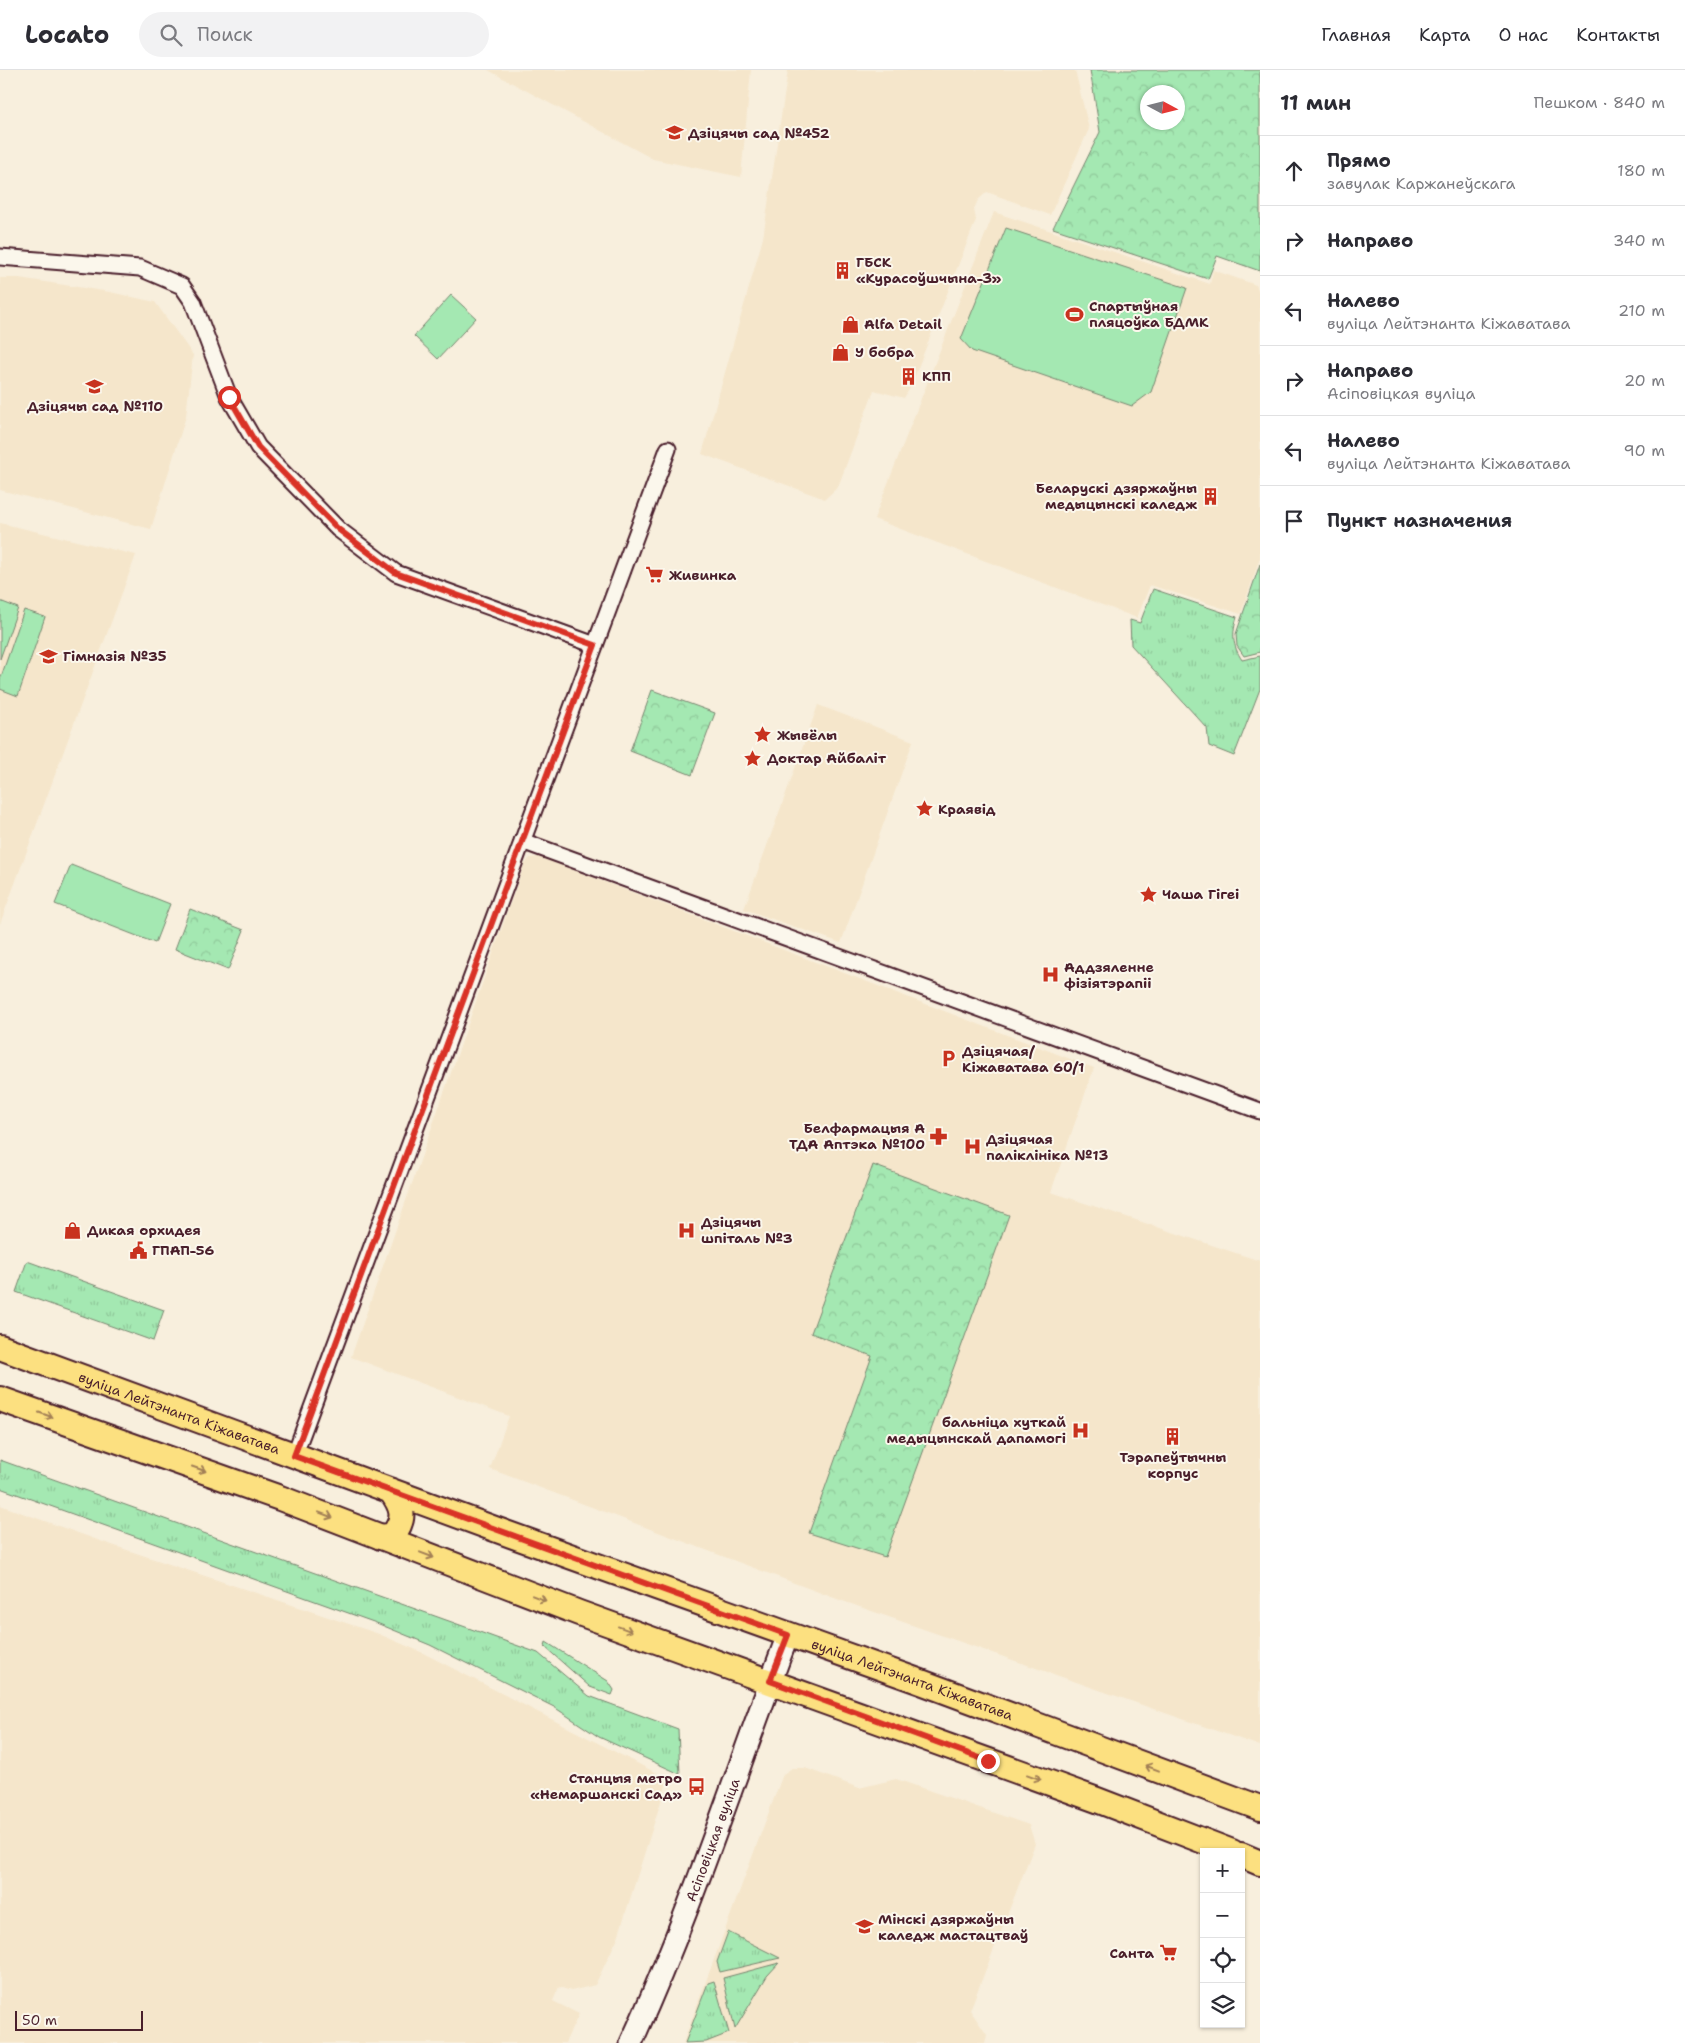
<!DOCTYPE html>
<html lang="ru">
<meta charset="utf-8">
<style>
body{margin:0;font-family:"Shantell Sans",sans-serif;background:#f2f2f3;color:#2b2b33}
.controls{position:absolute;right:15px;bottom:15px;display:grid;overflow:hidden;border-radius:0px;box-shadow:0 1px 4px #0004}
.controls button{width:45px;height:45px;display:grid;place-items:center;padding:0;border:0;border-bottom:1px solid #e1e1e2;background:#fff;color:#2b2b33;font:25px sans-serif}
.compass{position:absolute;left:1140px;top:15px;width:45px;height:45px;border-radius:50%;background:#fff;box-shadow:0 1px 4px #0004;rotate:97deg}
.scale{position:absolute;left:15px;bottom:12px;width:128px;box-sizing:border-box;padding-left:5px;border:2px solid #4a1f2b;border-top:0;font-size:14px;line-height:18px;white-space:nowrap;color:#4a1f2b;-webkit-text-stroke:4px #fbf7ec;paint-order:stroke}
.stop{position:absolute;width:15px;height:15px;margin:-11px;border:4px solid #d93025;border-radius:50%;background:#fff}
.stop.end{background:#d93025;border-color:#fff;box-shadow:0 1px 5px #0008}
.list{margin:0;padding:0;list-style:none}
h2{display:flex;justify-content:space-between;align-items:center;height:65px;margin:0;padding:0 20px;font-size:21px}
h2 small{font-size:16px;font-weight:400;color:#7c7c81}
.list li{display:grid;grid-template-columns:32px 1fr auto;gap:15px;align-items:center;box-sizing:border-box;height:70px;padding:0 20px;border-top:1px solid #e1e1e2}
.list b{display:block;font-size:19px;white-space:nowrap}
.list p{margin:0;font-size:16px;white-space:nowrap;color:#7c7c81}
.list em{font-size:16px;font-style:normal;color:#7c7c81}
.icon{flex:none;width:28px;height:28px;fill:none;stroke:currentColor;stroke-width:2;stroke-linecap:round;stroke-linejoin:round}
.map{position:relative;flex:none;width:1260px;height:1973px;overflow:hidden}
header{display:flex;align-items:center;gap:30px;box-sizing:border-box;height:70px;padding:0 25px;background:#fff;border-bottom:1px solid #e1e1e2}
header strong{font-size:24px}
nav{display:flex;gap:28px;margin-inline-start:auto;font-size:18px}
.search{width:350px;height:45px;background:#f2f2f3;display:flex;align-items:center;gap:12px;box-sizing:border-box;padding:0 18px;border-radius:28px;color:#7c7c81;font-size:19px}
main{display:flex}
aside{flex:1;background:#fff}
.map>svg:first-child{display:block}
.built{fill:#f5e6cb}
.grass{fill:url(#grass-tufts);stroke:#77846e}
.forest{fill:url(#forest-crowns);stroke:#77846e;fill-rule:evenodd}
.pitch{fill:#a4e8b2;stroke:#77846e}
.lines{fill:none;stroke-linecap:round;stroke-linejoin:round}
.minor-casing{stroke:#4a1f2b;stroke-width:19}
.secondary-casing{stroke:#4a1f2b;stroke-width:25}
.primary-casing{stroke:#4a1f2b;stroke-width:28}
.minor{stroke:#fbf7ec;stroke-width:15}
.secondary{stroke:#fbf7ec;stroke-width:21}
.primary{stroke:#fce080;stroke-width:24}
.oneway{stroke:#a38056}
.route{stroke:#d93025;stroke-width:6}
.labels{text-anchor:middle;stroke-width:4;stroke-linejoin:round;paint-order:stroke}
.poi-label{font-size:14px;font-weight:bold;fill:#4a1f2b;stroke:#fbf7ec;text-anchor:start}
.street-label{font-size:14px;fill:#4a1f2b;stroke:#fbf7ec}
</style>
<header>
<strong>Locato</strong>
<div class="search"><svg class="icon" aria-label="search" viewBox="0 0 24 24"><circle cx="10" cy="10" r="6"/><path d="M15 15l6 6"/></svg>Поиск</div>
<nav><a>Главная</a><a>Карта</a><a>О нас</a><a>Контакты</a></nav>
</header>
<main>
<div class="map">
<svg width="1260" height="1973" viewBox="0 0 1260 1973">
<defs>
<pattern id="grass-tufts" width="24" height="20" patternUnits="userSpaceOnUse" patternTransform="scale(1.25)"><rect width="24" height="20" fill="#a4e8b2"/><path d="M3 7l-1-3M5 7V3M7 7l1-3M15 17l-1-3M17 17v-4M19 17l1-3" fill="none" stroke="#8fc799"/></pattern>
<pattern id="forest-crowns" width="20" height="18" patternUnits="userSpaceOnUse" patternTransform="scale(1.25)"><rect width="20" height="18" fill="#a4e8b2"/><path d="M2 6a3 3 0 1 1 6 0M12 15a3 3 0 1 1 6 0" fill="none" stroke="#8fc799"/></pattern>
</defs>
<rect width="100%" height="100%" fill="#f8efdd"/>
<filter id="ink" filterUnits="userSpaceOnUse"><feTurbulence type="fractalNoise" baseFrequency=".02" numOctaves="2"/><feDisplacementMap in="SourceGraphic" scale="10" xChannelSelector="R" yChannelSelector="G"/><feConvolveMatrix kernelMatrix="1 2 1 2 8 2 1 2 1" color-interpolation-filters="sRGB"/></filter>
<g filter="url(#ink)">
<g class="built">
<polygon points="488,0 751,0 741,107 653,89"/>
<polygon points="788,0 1075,0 1089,59 1050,145 987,122 978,130 974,139 976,150 910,318 904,328 874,320 838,417 825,429 702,384 763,168"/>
<polygon points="994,142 1210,214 1213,200 1256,215 1260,224 1260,488 1241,544 1150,515 1137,548 874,449"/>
<polygon points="0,208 19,208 110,222 155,232 193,285 186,346 151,459 0,420"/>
<polygon points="0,453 136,485 0,854"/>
<polygon points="818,635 913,671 841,873 744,839"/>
<polygon points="539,787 1094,998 1051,1122 1260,1191 1260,1676 837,1529 490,1399 509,1346 351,1287 524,795 530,788"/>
<polygon points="0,1435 106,1473 379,1564 421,1582 668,1709 618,1867 595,1915 571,1921 559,1917 553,1931 579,1944 565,1973 0,1973"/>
<polygon points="792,1698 805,1698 859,1718 896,1709 1029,1755 1035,1774 970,1940 987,1965 985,1973 683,1973 783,1704"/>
</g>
<g class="grass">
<path d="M1153 519 1237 547C1232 564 1232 575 1242 590L1260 586V619L1234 686 1209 676 1207 658 1131 575 1130 550 1140 553Z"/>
<polygon points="27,1191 164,1240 153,1271 16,1222"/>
<polygon points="0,1390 538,1583 589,1626 678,1659 680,1704 599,1667 554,1637 430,1575 379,1554 0,1418"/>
<polygon points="546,1572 608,1611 614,1620 612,1625 590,1617 545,1577"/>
<polygon points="728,1862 780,1888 720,1902 717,1892"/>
<polygon points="779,1893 767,1906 735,1959 723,1908"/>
<polygon points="714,1911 729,1963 706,1972 685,1973 708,1913"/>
</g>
<g class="forest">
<path d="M1090 0H1260V201L1217 186 1208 209 1053 158 1100 62ZM1178 22V52H1148V22Z"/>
<polygon points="1260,494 1260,582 1244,586 1237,576 1236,564"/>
<polygon points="652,620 715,643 692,705 630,681"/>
<polygon points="190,839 244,860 228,900 175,879"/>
<polygon points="873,1095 1009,1145 885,1487 809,1463 872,1286 811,1263"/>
</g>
<g class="pitch">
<polygon points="1006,158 1187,218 1151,322 1132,336 972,281 961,269"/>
<polygon points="451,225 476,248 438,289 414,266"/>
<polygon points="0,531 18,538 0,589"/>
<polygon points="24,540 45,547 18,626 0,619 0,610"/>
<polygon points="71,795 170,834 155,873 55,834"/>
</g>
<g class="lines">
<defs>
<g id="minor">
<polyline points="0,187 140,198 182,216 193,232 229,327 258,377 338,459 396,503 595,575"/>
<polyline points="522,771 1260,1041"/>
<polyline points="294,1386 668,379"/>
</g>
<g id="secondary">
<path id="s1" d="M631 1973C692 1840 736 1701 788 1565"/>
</g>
<g id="primary">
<path id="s2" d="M0 1277 511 1465 921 1612 1260 1738"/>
<polyline points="0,1329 280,1428 579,1543 1097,1730 1232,1782"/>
<path d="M381 1467 393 1465C406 1448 403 1438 391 1421"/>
<polyline points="1241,1785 1260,1793"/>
</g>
</defs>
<use href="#minor" class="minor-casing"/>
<use href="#secondary" class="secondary-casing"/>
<use href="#primary" class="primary-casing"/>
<use href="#minor" class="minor"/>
<use href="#secondary" class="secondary"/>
<use href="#primary" class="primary"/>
</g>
<defs><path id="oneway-shaft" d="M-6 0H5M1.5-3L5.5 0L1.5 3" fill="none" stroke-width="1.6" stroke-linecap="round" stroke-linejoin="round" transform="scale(1.25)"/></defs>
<g class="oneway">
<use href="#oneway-shaft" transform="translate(46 1345) rotate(19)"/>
<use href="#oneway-shaft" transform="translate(199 1399) rotate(19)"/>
<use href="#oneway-shaft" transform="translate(326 1445) rotate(21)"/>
<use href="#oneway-shaft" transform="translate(427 1485) rotate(21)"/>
<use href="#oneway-shaft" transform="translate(539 1528) rotate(21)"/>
<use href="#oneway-shaft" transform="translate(625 1559) rotate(20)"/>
<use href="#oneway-shaft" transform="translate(1152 1698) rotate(-159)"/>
<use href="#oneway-shaft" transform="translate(1034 1707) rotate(20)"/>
</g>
</g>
<g class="lines" filter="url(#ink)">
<polyline class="route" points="229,327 258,377 338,459 396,503 595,575 294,1386 788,1565 770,1611 988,1691"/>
</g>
<defs>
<symbol id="school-bare" viewBox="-9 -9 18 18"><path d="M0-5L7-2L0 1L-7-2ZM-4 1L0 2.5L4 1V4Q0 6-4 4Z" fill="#c8321e" stroke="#fbf7ec" stroke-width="2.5" paint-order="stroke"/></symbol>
<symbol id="building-bare" viewBox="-9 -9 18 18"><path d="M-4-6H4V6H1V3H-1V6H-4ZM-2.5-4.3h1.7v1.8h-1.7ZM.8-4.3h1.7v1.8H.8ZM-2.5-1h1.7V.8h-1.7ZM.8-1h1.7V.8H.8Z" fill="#c8321e" stroke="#fbf7ec" stroke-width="2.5" paint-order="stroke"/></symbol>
<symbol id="stadium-bare" viewBox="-9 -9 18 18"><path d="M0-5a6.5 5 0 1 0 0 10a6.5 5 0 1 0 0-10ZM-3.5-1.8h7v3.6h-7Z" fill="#c8321e" stroke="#fbf7ec" stroke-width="2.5" paint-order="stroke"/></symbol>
<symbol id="shop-bare" viewBox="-9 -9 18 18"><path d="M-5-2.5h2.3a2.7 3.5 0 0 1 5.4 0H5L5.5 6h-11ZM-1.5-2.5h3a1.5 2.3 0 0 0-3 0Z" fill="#c8321e" stroke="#fbf7ec" stroke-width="2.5" paint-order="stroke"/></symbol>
<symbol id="supermarket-bare" viewBox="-9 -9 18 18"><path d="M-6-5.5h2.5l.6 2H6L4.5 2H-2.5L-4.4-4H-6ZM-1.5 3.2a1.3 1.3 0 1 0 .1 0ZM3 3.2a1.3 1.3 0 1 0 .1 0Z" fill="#c8321e" stroke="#fbf7ec" stroke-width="2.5" paint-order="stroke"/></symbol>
<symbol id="sight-bare" viewBox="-9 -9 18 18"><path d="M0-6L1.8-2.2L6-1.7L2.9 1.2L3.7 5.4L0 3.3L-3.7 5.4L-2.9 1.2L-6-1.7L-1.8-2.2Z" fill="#c8321e" stroke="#fbf7ec" stroke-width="2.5" paint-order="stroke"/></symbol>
<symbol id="hospital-bare" viewBox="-9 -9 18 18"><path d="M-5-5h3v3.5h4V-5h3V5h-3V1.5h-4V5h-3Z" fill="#c8321e" stroke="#fbf7ec" stroke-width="2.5" paint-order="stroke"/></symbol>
<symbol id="parking-bare" viewBox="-9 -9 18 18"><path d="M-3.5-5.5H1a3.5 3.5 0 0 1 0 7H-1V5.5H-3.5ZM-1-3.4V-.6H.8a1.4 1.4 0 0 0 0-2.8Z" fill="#c8321e" stroke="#fbf7ec" stroke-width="2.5" paint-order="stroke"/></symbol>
<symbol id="pharmacy-bare" viewBox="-9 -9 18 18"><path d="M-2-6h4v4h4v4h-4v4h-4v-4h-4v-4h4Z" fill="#c8321e" stroke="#fbf7ec" stroke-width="2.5" paint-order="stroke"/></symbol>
<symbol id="civic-bare" viewBox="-9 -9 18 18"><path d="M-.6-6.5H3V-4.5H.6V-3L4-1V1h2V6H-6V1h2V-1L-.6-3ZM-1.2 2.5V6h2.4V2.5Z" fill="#c8321e" stroke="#fbf7ec" stroke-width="2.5" paint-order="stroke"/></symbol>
<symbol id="bus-bare" viewBox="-9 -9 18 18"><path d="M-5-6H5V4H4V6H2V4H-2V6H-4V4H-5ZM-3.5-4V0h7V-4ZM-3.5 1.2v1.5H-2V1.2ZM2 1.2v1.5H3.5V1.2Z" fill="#c8321e" stroke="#fbf7ec" stroke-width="2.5" paint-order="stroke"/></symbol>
<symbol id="university-bare" viewBox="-9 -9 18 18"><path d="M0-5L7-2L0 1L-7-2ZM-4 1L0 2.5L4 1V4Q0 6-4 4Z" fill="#c8321e" stroke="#fbf7ec" stroke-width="2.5" paint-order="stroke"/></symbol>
</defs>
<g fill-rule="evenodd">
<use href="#school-bare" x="662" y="50" width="25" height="25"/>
<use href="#building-bare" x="830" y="188" width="25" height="25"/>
<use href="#stadium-bare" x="1062" y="232" width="25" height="25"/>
<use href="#shop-bare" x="838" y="242" width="25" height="25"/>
<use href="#shop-bare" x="828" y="270" width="25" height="25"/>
<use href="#building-bare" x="896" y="294" width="25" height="25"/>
<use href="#school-bare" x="82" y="304" width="25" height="25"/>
<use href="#building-bare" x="1198" y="414" width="25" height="25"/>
<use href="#supermarket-bare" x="642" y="492" width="25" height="25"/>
<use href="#school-bare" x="36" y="574" width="25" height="25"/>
<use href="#sight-bare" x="750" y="652" width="25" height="25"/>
<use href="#sight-bare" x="740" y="676" width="25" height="25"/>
<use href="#sight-bare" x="912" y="726" width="25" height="25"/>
<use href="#sight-bare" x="1136" y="812" width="25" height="25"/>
<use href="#hospital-bare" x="1038" y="892" width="25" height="25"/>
<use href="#parking-bare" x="936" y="976" width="25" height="25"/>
<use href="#pharmacy-bare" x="926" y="1054" width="25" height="25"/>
<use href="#hospital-bare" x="960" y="1064" width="25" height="25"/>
<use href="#shop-bare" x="60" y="1148" width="25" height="25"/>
<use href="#hospital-bare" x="674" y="1148" width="25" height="25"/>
<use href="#civic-bare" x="126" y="1168" width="25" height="25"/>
<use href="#hospital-bare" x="1068" y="1348" width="25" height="25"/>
<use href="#building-bare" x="1160" y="1354" width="25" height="25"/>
<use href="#bus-bare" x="684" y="1704" width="25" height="25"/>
<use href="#university-bare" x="852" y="1844" width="25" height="25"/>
<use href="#supermarket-bare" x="1156" y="1870" width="25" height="25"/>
</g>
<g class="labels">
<g class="poi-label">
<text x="688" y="68">Дзіцячы сад №452</text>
<text x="856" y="197">ГБСК<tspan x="856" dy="16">«Курасоўшчына-3»</tspan></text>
<text x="1089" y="241">Спартыўная<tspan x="1089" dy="16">пляцоўка БДМК</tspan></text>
<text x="864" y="259">Alfa Detail</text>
<text x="855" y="287">У бобра</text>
<text x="922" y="311">КПП</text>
<text x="95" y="341" text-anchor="middle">Дзіцячы сад №110</text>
<text x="1197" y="423" text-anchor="end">Беларускі дзяржаўны<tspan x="1197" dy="16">медыцынскі каледж</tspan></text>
<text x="669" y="510">Живинка</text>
<text x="63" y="591">Гімназія №35</text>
<text x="777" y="670">Жывёлы</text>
<text x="767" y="693">Доктар Айбаліт</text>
<text x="938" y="744">Краявід</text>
<text x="1162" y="829">Чаша Гігеі</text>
<text x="1064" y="902">Аддзяленне<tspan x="1064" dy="16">фізіятэрапіі</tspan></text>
<text x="962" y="986">Дзіцячая/<tspan x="962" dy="16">Кіжаватава 60/1</tspan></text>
<text x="925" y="1063" text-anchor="end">Белфармацыя А<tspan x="925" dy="16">ТДА Аптэка №100</tspan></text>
<text x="986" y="1074">Дзіцячая<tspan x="986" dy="16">паліклініка №13</tspan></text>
<text x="701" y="1157">Дзіцячы<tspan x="701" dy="16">шпіталь №3</tspan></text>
<text x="87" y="1165">Дикая орхидея</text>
<text x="152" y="1185">ГПАП-56</text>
<text x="1066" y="1357" text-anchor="end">бальніца хуткай<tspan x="1066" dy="16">медыцынскай дапамогі</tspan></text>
<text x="1173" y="1392" text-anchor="middle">Тэрапеўтычны<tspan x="1173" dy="16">корпус</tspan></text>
<text x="682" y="1713" text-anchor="end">Станцыя метро<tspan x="682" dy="16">«Немаршанскі Сад»</tspan></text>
<text x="878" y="1854">Мінскі дзяржаўны<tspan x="878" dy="16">каледж мастацтваў</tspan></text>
<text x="1154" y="1888" text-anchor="end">Санта</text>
</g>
<g class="street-label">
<text dy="5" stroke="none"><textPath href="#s2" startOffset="191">вуліца Лейтэнанта Кіжаватава</textPath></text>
<text dy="5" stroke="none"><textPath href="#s2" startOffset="971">вуліца Лейтэнанта Кіжаватава</textPath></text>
<text dy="5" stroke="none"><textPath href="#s1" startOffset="219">Асіповіцкая вуліца</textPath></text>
</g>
</g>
</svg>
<div class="controls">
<button>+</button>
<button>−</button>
<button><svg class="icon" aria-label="locate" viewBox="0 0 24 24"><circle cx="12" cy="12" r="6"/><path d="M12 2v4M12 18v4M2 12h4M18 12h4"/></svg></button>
<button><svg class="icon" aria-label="layers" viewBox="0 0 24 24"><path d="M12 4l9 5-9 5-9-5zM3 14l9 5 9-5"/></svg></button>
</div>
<svg class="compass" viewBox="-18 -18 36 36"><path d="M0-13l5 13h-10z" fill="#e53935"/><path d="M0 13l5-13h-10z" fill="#7c7c81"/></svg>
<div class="scale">50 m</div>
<div class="stop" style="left:229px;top:327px"></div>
<div class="stop end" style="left:988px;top:1691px"></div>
</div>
<aside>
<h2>11 мин<small>Пешком · 840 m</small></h2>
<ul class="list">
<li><svg class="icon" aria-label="ahead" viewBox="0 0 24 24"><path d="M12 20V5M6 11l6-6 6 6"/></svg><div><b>Прямо</b><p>завулак Каржанеўскага</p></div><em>180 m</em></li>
<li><svg class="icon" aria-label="right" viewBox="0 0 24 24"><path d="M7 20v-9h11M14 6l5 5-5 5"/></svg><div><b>Направо</b></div><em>340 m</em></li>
<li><svg class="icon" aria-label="left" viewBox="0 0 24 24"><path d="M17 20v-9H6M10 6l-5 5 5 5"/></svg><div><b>Налево</b><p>вуліца Лейтэнанта Кіжаватава</p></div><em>210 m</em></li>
<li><svg class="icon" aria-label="right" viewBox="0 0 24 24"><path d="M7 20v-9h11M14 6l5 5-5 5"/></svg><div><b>Направо</b><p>Асіповіцкая вуліца</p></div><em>20 m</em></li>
<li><svg class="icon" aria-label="left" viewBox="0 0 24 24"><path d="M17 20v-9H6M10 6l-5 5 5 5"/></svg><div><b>Налево</b><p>вуліца Лейтэнанта Кіжаватава</p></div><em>90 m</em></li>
<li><svg class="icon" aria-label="arrive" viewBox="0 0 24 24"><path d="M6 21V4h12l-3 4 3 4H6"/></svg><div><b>Пункт назначения</b></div></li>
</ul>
</aside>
</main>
